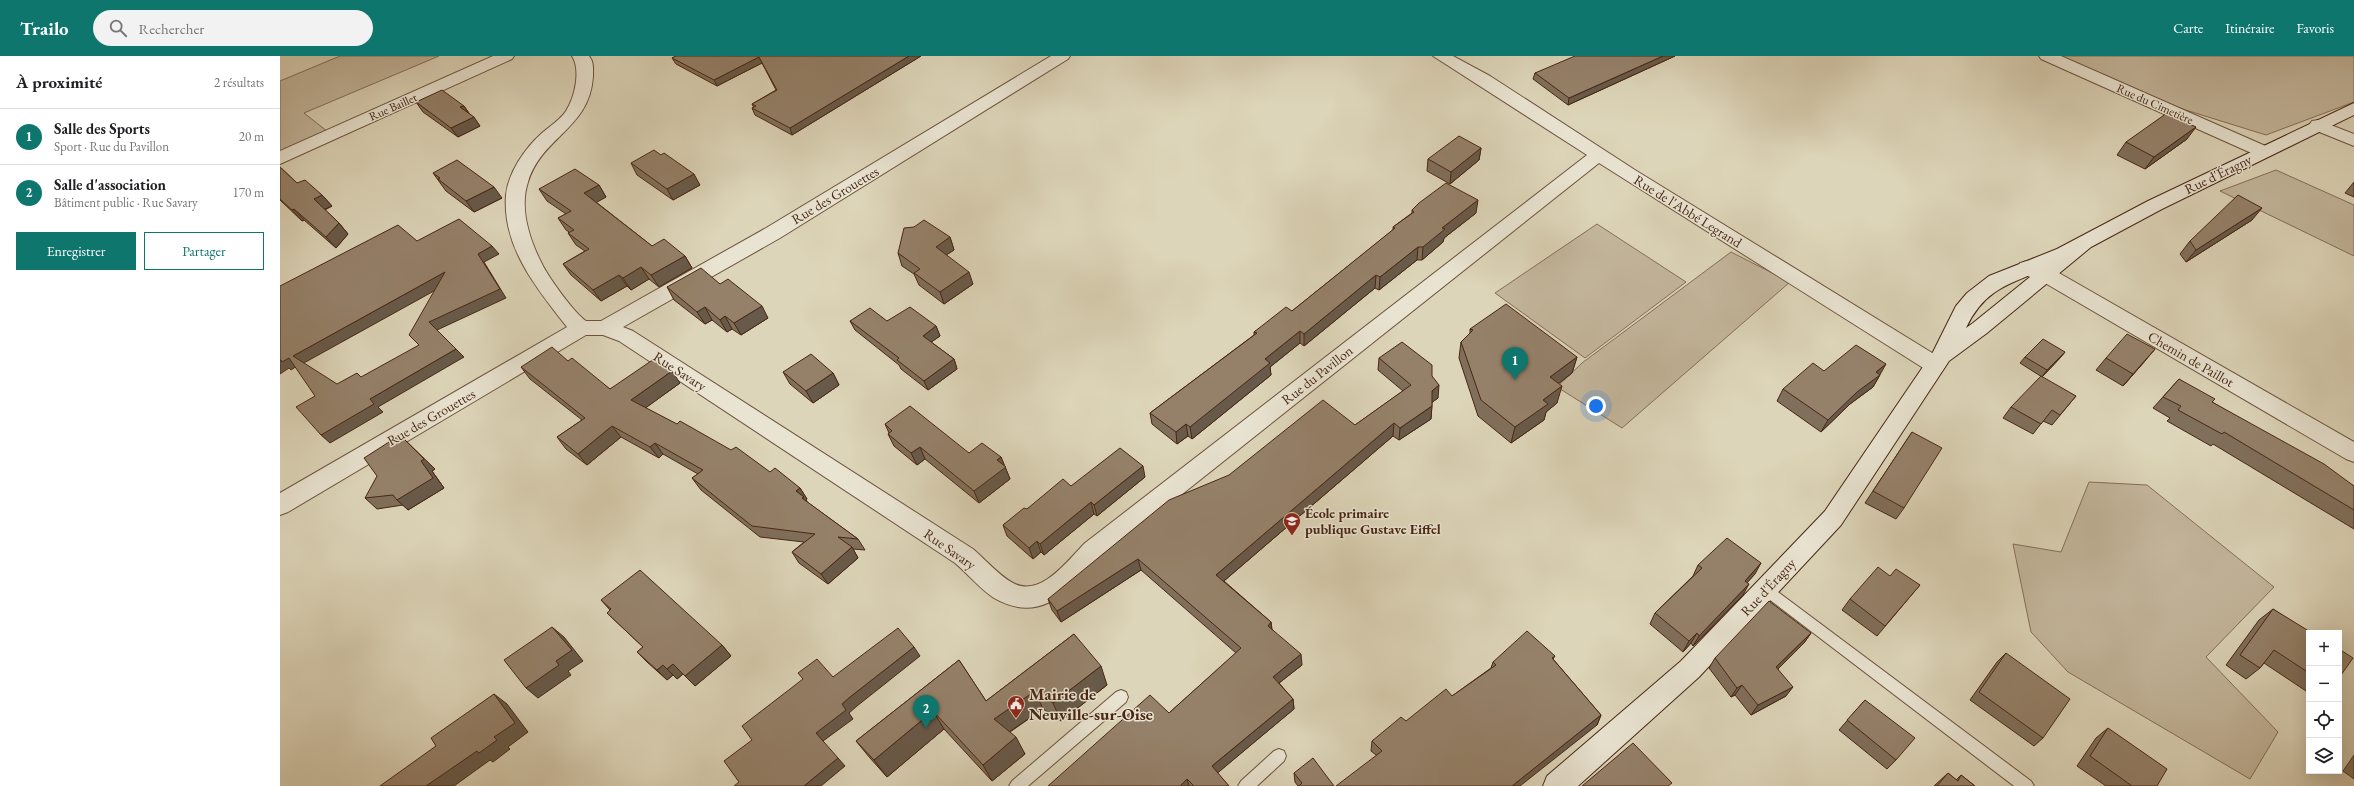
<!DOCTYPE html>
<html lang="fr">
<meta charset="utf-8">
<style>
body{margin:0;font-family:"EB Garamond",serif;background:#f2f2f2;color:#202124}
.controls{position:absolute;right:12px;bottom:12px;display:grid;overflow:hidden;border-radius:0px;box-shadow:0 4px 16px #0002}
.controls button{width:36px;height:36px;display:grid;place-items:center;padding:0;border:0;border-bottom:1px solid #e0e0e0;background:#fff;color:#202124;font:20px sans-serif}
.you{position:absolute;left:1316px;top:350px;width:14px;height:14px;margin:-10px;border:3px solid #fff;border-radius:50%;background:#1a73e8;box-shadow:0 0 0 6px #1a73e833}
.badge{display:grid;place-items:center;width:26px;height:26px;border-radius:50%;background:#0f766e;color:#fff;font-size:13px;font-weight:700}
.pin{position:absolute;translate:-50% -33px;filter:drop-shadow(0 1px 2px #0008)}
.pin::after{content:'';position:absolute;top:21px;width:14px;height:12px;background:inherit;clip-path:polygon(0 0,100% 0,50% 100%)}
.list{margin:0;padding:0;list-style:none}
h2{display:flex;justify-content:space-between;align-items:center;height:52px;margin:0;padding:0 16px;font-size:17px}
h2 small{font-size:13px;font-weight:400;color:#757577}
.list li{display:grid;grid-template-columns:26px 1fr auto;gap:12px;align-items:center;box-sizing:border-box;height:56px;padding:0 16px;border-top:1px solid #e0e0e0}
.list b{display:block;font-size:15px;white-space:nowrap}
.list p{margin:0;font-size:13px;white-space:nowrap;color:#757577}
.list em{font-size:13px;font-style:normal;color:#757577}
.actions{display:flex;gap:8px;padding:12px 16px}
.actions a{flex:1;padding:9px 0;border:1px solid #0f766e;border-radius:0px;text-align:center;font-size:14px;color:#0f766e}
.actions .main{background:#0f766e;color:#fff}
.icon{flex:none;width:22px;height:22px;fill:none;stroke:currentColor;stroke-width:2;stroke-linecap:round;stroke-linejoin:round}
.map{position:relative;flex:none;width:2074px;height:730px;overflow:hidden}
header{display:flex;align-items:center;gap:24px;box-sizing:border-box;height:56px;padding:0 20px;background:#0f766e;color:#fff}
header strong{font-size:19px}
nav{display:flex;gap:22px;margin-inline-start:auto;font-size:14px}
.search{width:280px;height:36px;background:#f2f2f2;display:flex;align-items:center;gap:10px;box-sizing:border-box;padding:0 14px;border-radius:22px;color:#757577;font-size:15px}
main{display:flex}
aside{flex:1;background:#fff}
.map>svg:first-child{display:block}
.green{fill:#c4b79d;stroke:#866e58}
.lines{fill:none;stroke-linecap:round;stroke-linejoin:round}
.lane-casing{stroke:#6d523d;stroke-width:2}
.street-casing{stroke:#6d523d;stroke-width:2}
.secondary-casing{stroke:#482614;stroke-width:2}
.lane{fill:#e9e4d2;fill-rule:evenodd}
.street{fill:#e9e4d2;fill-rule:evenodd}
.secondary{fill:#e9e4d2;fill-rule:evenodd}
.wall{fill:#806f5b;stroke:#482614}
.shaded-wall{fill:#685a4a;stroke:#482614}
.building{fill:#95816a;stroke:#482614;fill-rule:evenodd}
.labels{text-anchor:middle;stroke-width:3;stroke-linejoin:round;paint-order:stroke}
.far-street-label{font-size:12px;fill:#482614;stroke:#e9e4d2}
.street-label{font-size:14px;fill:#482614;stroke:#e9e4d2}
.poi-label{font-size:14px;font-weight:bold;fill:#482614;stroke:#e9e4d2;text-anchor:start}
.near-poi-label{font-size:17px;font-weight:bold;fill:#482614;stroke:#e9e4d2;text-anchor:start}
</style>
<header>
<strong>Trailo</strong>
<div class="search"><svg class="icon" aria-label="search" viewBox="0 0 24 24"><circle cx="10" cy="10" r="6"/><path d="M15 15l6 6"/></svg>Rechercher</div>
<nav><a>Carte</a><a>Itinéraire</a><a>Favoris</a></nav>
</header>
<main>
<aside>
<h2>À proximité<small>2 résultats</small></h2>
<ul class="list">
<li><span class="badge">1</span><div><b>Salle des Sports</b><p>Sport · Rue du Pavillon</p></div><em>20 m</em></li>
<li><span class="badge">2</span><div><b>Salle d'association</b><p>Bâtiment public · Rue Savary</p></div><em>170 m</em></li>
</ul>
<div class="actions"><a class="main">Enregistrer</a><a>Partager</a></div>
</aside>
<div class="map">
<svg width="2074" height="730" viewBox="0 0 2074 730">
<rect width="100%" height="100%" fill="#ddd5b9"/>
<filter id="stains"><feTurbulence type="fractalNoise" baseFrequency=".005" numOctaves="4"/><feColorMatrix values="0 0 0 0 .2 0 0 0 0 .09 0 0 0 0 .02 0 0 0 .5 -.17"/></filter>
<radialGradient id="worn" r=".72"><stop offset=".6" stop-color="#630" stop-opacity="0"/><stop offset="1" stop-color="#630" stop-opacity=".3"/></radialGradient>
<g class="green">
<polygon points="60,0 159,0 24,57 52,79 0,102 0,25"/>
<polygon points="1780,0 2074,0 2074,46 1986,79 1880,46 1844,31 1842,27"/>
<polygon points="1996,114 2074,149 2074,200 1940,135"/>
<polygon points="1317,168 1406,226 1305,302 1215,237"/>
<polygon points="1451,196 1510,226 1342,372 1277,331 1302,307"/>
<polygon points="1809,426 1867,429 1994,531 1926,601 1998,676 1970,723 1788,616 1751,576 1733,488 1781,496"/>
</g>
<g class="lines">
<defs>
<g id="lane">
<polygon points="1486,527 1751,725 1754,730 1734,730 1481,537 1479,533 1481,529"/>
<polygon points="841,634 846,636 848,641 846,646 748,730 729,730 732,725 836,636"/>
<polygon points="999,693 1004,695 1006,700 1004,705 977,730 958,730 961,725 994,695"/>
</g>
<g id="street">
<polygon points="213,0 234,0 232,3 0,108 0,95"/>
<path d="M292 0H309C314 6 313 13 313 20 310 73 262 80 248 126 239 153 250 185 263 210 270 223 294 257 306 265H321L486 172 771 0H790L788 3 500 182 343 271 353 275 693 493C705 503 718 519 733 527 761 542 788 504 805 487L1307 99 1153 0H1173L1210 20 1355 114 1662 303 1666 309 1662 315 1655 317 1648 315 1319 107 823 501C791 532 762 570 714 542 700 533 688 518 675 507L339 285 323 279H306L8 456 0 459V437L287 271C257 233 222 191 226 139 228 117 245 92 262 77 270 70 280 64 286 55 295 41 301 14 292 0Z"/>
<polygon points="1759,0 1781,0 1990,92 1993,96 1990,100 1978,100 1761,3"/>
<polygon points="2038,64 2074,78 2074,90 2032,73 2029,69 2032,65"/>
<polygon points="1747,205 1779,217 2074,386 2074,406 2066,403 1765,227 1740,217 1737,212 1740,207"/>
</g>
<path id="secondary" d="M2074 47V59L1882 153 1811 191 1707 277 1669 305 1561 469 1419 621 1298 730H1263L1267 720 1401 605 1545 455 1653 296 1676 250 1687 237 1709 220 1777 193 1868 145ZM1755 217 1693 267 1686 272C1702 238 1722 230 1755 217Z"/>
</defs>
<use href="#lane" class="lane-casing"/>
<use href="#street" class="street-casing"/>
<use href="#secondary" class="secondary-casing"/>
<use href="#lane" class="lane"/>
<use href="#street" class="street"/>
<use href="#secondary" class="secondary"/>
</g>
<g class="wall">
<polygon points="396,0 641,0 512,79 475,59 472,52 474,52 472,48 496,34 482,7 437,30 396,8 392,2"/>
<polygon points="1395,0 1288,49 1253,23 1255,17"/>
<polygon points="136,46 184,50 189,57 200,70 178,81 143,56"/>
<polygon points="1907,83 1865,113 1837,99 1846,86"/>
<polygon points="1201,92 1199,104 1170,128 1147,115 1148,103"/>
<polygon points="351,107 420,129 393,144 357,119"/>
<polygon points="0,111 17,127 42,139 52,150 45,154 59,167 68,178 56,192 24,164 22,165 0,144"/>
<polygon points="153,117 222,142 194,156 166,135"/>
<polygon points="2074,126 2074,141 2065,137"/>
<polygon points="319,129 326,141 316,146 372,190 405,200 412,212 379,231 369,223 351,234 347,230 321,245 291,219 283,208 305,195 296,189 288,177 289,176 286,174 278,162 286,158 267,145 259,133"/>
<polygon points="1132,154 1196,157 1164,182 1163,186 1142,204 1137,204 1099,234 1095,232 1024,290 1020,287 990,311 991,319 912,383 908,380 897,388 872,368 870,357 974,279 974,276 1012,255 1113,174 1113,171 1132,157"/>
<polygon points="1972,164 1906,206 1900,198 1910,185"/>
<polygon points="670,181 674,194 666,199 693,228 664,248 639,229 634,218 622,210 618,197"/>
<polygon points="440,228 488,262 461,279 452,273 447,276 432,264 425,268 394,244 387,231"/>
<polygon points="570,265 607,265 656,270 660,280 651,286 674,303 677,313 648,334 621,313 619,309 575,274"/>
<polygon points="1190,273 1297,301 1292,317 1278,328 1277,347 1266,356 1264,364 1231,387 1198,360 1179,302 1181,286 1190,278"/>
<polygon points="1785,296 1780,302 1762,321 1740,307 1745,301"/>
<polygon points="1099,302 1152,320 1158,342 1152,346 1151,363 1119,384 1113,380 944,525 991,566 992,573 1022,609 999,627 1013,643 1014,653 937,717 949,730 768,730 889,657 956,597 861,514 781,566 772,554 768,543 1075,369 1123,335 1098,314"/>
<polygon points="1826,302 1865,305 1843,330 1816,314"/>
<polygon points="288,305 330,333 400,327 365,352 520,432 527,443 526,444 527,446 578,483 585,494 573,493 578,502 548,528 519,507 512,496 524,486 480,481 421,434 412,422 418,418 383,398 379,402 341,381 307,409 286,393 277,381 302,364 250,323 241,311"/>
<polygon points="1544,315 1600,319 1593,331 1570,348 1541,376 1497,345 1503,333"/>
<polygon points="503,316 553,317 559,329 533,347 510,328"/>
<polygon points="1899,323 1932,346 2074,430 2074,473 1933,388 1931,390 1887,365 1890,362 1873,352"/>
<polygon points="1796,340 1772,369 1763,365 1753,378 1723,362 1731,351"/>
<polygon points="605,368 689,397 721,401 730,423 699,447 645,403 637,409 614,390 608,378 609,377"/>
<polygon points="1632,376 1624,452 1616,463 1585,447"/>
<polygon points="155,413 152,415 164,432 128,454 123,449 97,453 85,442"/>
<polygon points="865,421 817,460 814,458 764,499 761,496 753,503 727,480 723,469 747,453 791,430"/>
<polygon points="1418,509 1475,518 1467,526 1463,539 1413,590 1411,587 1403,596 1370,568 1375,557 1413,520"/>
<polygon points="1610,520 1640,529 1597,580 1562,554 1570,543"/>
<polygon points="321,544 442,589 451,600 415,630 403,618 397,623 393,619 387,624 367,606 357,596 363,591 327,557 330,554"/>
<polygon points="1993,553 2029,577 2029,637 1984,607 1980,612 1966,623 1946,609 1979,564"/>
<polygon points="1531,577 1524,587 1498,613 1506,640 1471,659 1455,639 1451,641 1429,612 1435,602"/>
<polygon points="794,578 827,629 781,665 763,653 730,676 745,698 712,725 664,673 607,721 590,702 576,685 679,604 706,645"/>
<polygon points="1726,597 1763,682 1754,690 1690,644 1717,606"/>
<polygon points="1275,600 1273,603 1321,659 1317,669 1096,699 1091,695 1092,685 1126,665 1172,640 1211,612 1213,606"/>
<polygon points="1585,644 1616,704 1607,713 1559,674"/>
<polygon points="1828,672 1877,730 1826,730 1797,710 1816,682"/>
<polygon points="2074,699 2074,723 2063,715"/>
<polygon points="1014,717 1054,730 1018,730 1015,726"/>
<polygon points="1668,717 1676,724 1681,719 1695,730 1654,730"/>
</g>
<g class="shaded-wall">
<polygon points="629,0 641,0 512,79 510,72"/>
<polygon points="1383,0 1395,0 1288,49 1289,42"/>
<polygon points="479,1 482,7 437,30 434,24"/>
<polygon points="184,50 190,59 180,51"/>
<polygon points="194,61 200,70 178,81 171,72"/>
<polygon points="1916,71 1907,83 1865,113 1874,101"/>
<polygon points="1201,92 1199,104 1170,128 1171,116"/>
<polygon points="414,118 420,129 393,144 387,133"/>
<polygon points="319,129 326,141 312,149 304,137"/>
<polygon points="214,131 222,142 194,156 186,145"/>
<polygon points="42,139 52,150 43,154 34,143"/>
<polygon points="1198,144 1196,157 1164,182 1163,186 1142,204 1143,191 1162,172"/>
<polygon points="1982,152 1972,164 1906,206 1916,194"/>
<polygon points="14,153 24,164 22,165 12,154"/>
<polygon points="59,167 68,178 56,192 46,181"/>
<polygon points="670,181 674,194 660,203 656,191"/>
<polygon points="212,190 219,198 204,206 226,242 157,274 149,266 198,198"/>
<polygon points="1138,191 1137,204 1099,234 1100,221"/>
<polygon points="405,200 412,212 379,231 371,219"/>
<polygon points="361,211 369,223 351,234 343,222"/>
<polygon points="165,216 172,225 22,308 13,300"/>
<polygon points="689,216 693,228 664,248 660,236"/>
<polygon points="339,219 347,230 321,245 313,234"/>
<polygon points="1096,219 1095,232 1024,290 1024,278"/>
<polygon points="482,250 488,262 461,279 454,267"/>
<polygon points="425,251 432,264 425,268 417,256"/>
<polygon points="445,260 452,273 447,276 440,264"/>
<polygon points="656,270 660,280 647,289 643,280"/>
<polygon points="1020,275 1020,287 990,311 991,319 912,383 910,371 985,303"/>
<polygon points="176,293 184,301 98,351 103,356 50,387 41,379 90,343"/>
<polygon points="1875,293 1865,305 1843,330 1853,318"/>
<polygon points="1785,296 1780,302 1762,321 1767,314"/>
<polygon points="1297,301 1292,317 1266,337 1270,321"/>
<polygon points="9,302 17,310 11,314 9,312 0,318 0,304"/>
<polygon points="674,303 677,313 648,334 644,325"/>
<polygon points="1606,308 1593,331 1570,348 1541,376 1548,364 1596,316"/>
<polygon points="392,315 400,327 360,356 351,344"/>
<polygon points="553,317 559,329 533,347 526,335"/>
<polygon points="1159,329 1158,342 1150,348 1152,335"/>
<polygon points="1282,330 1277,347 1266,356 1264,364 1231,387 1235,371 1263,344"/>
<polygon points="1152,350 1151,363 1119,384 1120,372"/>
<polygon points="1114,367 1113,380 938,530 936,519"/>
<polygon points="906,368 908,380 897,388 896,376"/>
<polygon points="332,370 341,381 307,409 298,398"/>
<polygon points="120,379 155,413 152,415 164,432 128,454 117,444"/>
<polygon points="375,387 383,398 379,402 370,391"/>
<polygon points="640,391 645,403 637,409 631,397"/>
<polygon points="721,401 730,423 699,447 694,435 717,404"/>
<polygon points="863,410 865,421 817,460 814,449"/>
<polygon points="520,432 527,443 526,444 531,452 516,435"/>
<polygon points="811,446 814,458 764,499 760,488"/>
<polygon points="757,485 761,496 753,503 749,492"/>
<polygon points="572,491 578,502 548,528 541,518"/>
<polygon points="858,503 861,514 781,566 777,555"/>
<polygon points="1481,507 1475,518 1459,536 1465,525"/>
<polygon points="1469,528 1463,539 1413,590 1419,580"/>
<polygon points="991,566 992,577 988,570"/>
<polygon points="272,571 284,581 303,605 288,615 291,619 258,642 246,632 276,605"/>
<polygon points="1417,577 1411,587 1403,596 1409,585"/>
<polygon points="1531,577 1524,587 1490,621 1496,611"/>
<polygon points="442,589 451,600 415,630 405,620"/>
<polygon points="634,591 640,600 577,650 569,657 573,663 543,685 536,677 562,648 570,641"/>
<polygon points="1021,598 1022,609 994,631 993,621"/>
<polygon points="393,608 403,618 397,623 387,613"/>
<polygon points="383,609 393,619 387,624 377,614"/>
<polygon points="821,610 827,629 781,665 773,647"/>
<polygon points="1462,629 1455,639 1451,641 1457,632"/>
<polygon points="1513,631 1506,640 1471,659 1478,649"/>
<polygon points="755,635 763,653 723,680 714,663"/>
<polygon points="214,638 227,648 248,676 228,691 230,693 213,706 210,704 174,730 146,730 214,681"/>
<polygon points="1013,643 1014,653 934,720 932,710"/>
<polygon points="653,655 664,673 607,721 594,704"/>
<polygon points="1321,659 1317,669 1240,730 1232,730"/>
<polygon points="736,681 745,698 712,725 703,709"/>
<polygon points="558,702 565,710 541,730 524,730"/>
<polygon points="907,723 909,730 900,730"/>
</g>
<g class="building">
<polygon points="396,0 629,0 510,72 472,52 476,50 472,48 497,34 479,1 434,24 392,2"/>
<polygon points="1295,0 1383,0 1289,42 1255,17"/>
<polygon points="162,34 184,50 180,51 194,61 171,72 136,46"/>
<polygon points="1887,57 1916,71 1874,101 1846,86"/>
<polygon points="1179,80 1201,92 1171,116 1148,103"/>
<polygon points="374,94 381,99 384,97 414,118 387,133 351,107"/>
<polygon points="177,104 214,131 186,145 158,123 160,122 153,117"/>
<polygon points="0,111 17,127 25,124 42,139 34,143 59,167 46,181 14,153 12,154 0,143"/>
<polygon points="295,113 319,129 304,137 372,190 384,183 405,200 371,219 361,211 343,222 339,219 313,234 283,208 309,193 288,177 294,174 278,162 291,155 259,133"/>
<polygon points="1166,127 1198,144 1162,172 1165,173 1143,191 1138,191 1100,221 1096,219 1024,278 1020,275 985,303 990,307 910,371 906,368 896,376 870,357 977,277 974,276 1006,251 1012,255 1115,172 1113,171 1134,156 1132,154 1139,147"/>
<polygon points="1958,139 1982,152 1916,194 1910,185"/>
<path d="M179 163 212 190 198 198 220 233 149 266 176 293 90 343 94 348 41 379 16 351 35 340 9 302 2 306 1 304H0V230L118 169 137 185ZM165 216 129 279 139 289 81 321 77 317 57 328 13 300Z"/>
<polygon points="644,164 670,181 656,191 689,216 660,236 634,217 640,213 618,197 624,172 634,171"/>
<polygon points="421,212 440,228 448,223 482,250 454,267 445,260 440,264 425,251 417,256 387,231"/>
<polygon points="1226,248 1297,301 1270,321 1282,330 1263,344 1268,348 1235,371 1201,344 1181,286 1193,274 1190,273"/>
<polygon points="630,251 656,270 643,280 674,303 644,325 617,304 619,302 570,265 590,252 607,265"/>
<polygon points="1847,278 1875,293 1853,318 1826,302"/>
<polygon points="1763,283 1785,296 1767,314 1745,301"/>
<polygon points="1122,286 1152,309 1152,320 1159,329 1152,335 1152,350 1120,372 1114,367 936,519 991,566 988,570 1021,598 993,621 1013,643 932,710 949,730 914,730 907,723 900,730 768,730 870,639 889,657 961,592 858,503 777,555 768,543 889,444 949,419 1043,344 1075,369 1131,329 1099,302"/>
<polygon points="1576,289 1606,308 1596,316 1600,319 1577,336 1548,364 1503,333 1533,307 1544,315"/>
<polygon points="272,291 288,305 292,302 330,333 374,303 392,315 351,344 397,368 400,365 451,394 456,391 490,416 495,412 520,432 516,435 524,441 522,442 578,483 558,481 572,491 541,518 512,496 535,478 472,470 412,422 423,414 375,387 370,391 332,370 298,398 277,381 305,362 241,311"/>
<polygon points="531,298 553,317 526,335 503,316"/>
<polygon points="1761,320 1796,340 1780,359 1772,354 1761,368 1731,351"/>
<polygon points="1899,323 1935,343 1932,346 2044,408 2074,430 2074,454 1944,376 1942,378 1898,354 1901,350 1883,341"/>
<polygon points="630,350 689,397 702,387 721,401 717,404 726,411 694,435 640,391 631,397 608,378 612,375 605,368"/>
<polygon points="1632,376 1662,392 1624,452 1593,435"/>
<polygon points="120,379 144,403 141,405 153,422 117,444 113,439 85,442 97,420 84,402"/>
<polygon points="840,392 863,410 814,449 811,446 760,488 757,485 749,492 723,469 744,452 747,453 783,423 791,430"/>
<polygon points="1447,482 1481,507 1465,525 1469,528 1419,580 1417,577 1409,585 1375,557 1422,512 1418,509"/>
<polygon points="1598,511 1610,520 1616,513 1640,529 1605,570 1570,543"/>
<polygon points="360,514 442,589 405,620 393,608 387,613 383,609 377,614 357,596 363,591 327,557 331,553 321,544"/>
<polygon points="1489,545 1531,577 1496,611 1513,631 1478,649 1462,629 1457,632 1435,602"/>
<polygon points="1993,553 2032,577 2029,577 2029,617 1994,594 1980,612 1960,599"/>
<polygon points="272,571 292,594 276,605 279,609 246,632 224,604"/>
<polygon points="618,572 634,591 570,641 562,648 566,654 536,677 558,702 524,730 454,730 459,726 444,705 472,684 462,670 523,623 518,617 537,603 553,621"/>
<polygon points="1247,575 1275,600 1272,602 1321,659 1232,730 1056,730 1102,695 1092,685 1121,661 1126,665 1166,633 1172,640 1216,609 1213,606"/>
<polygon points="794,578 821,610 773,647 755,635 714,663 736,681 703,709 653,655 594,704 576,685 679,604 706,645"/>
<polygon points="2059,593 2073,602 2059,622"/>
<polygon points="1726,597 1790,643 1763,682 1699,636"/>
<polygon points="214,638 235,667 214,681 217,684 199,697 197,695 146,730 100,730 156,690 151,682"/>
<polygon points="1585,644 1635,682 1616,704 1567,664"/>
<polygon points="1828,672 1887,713 1877,730 1852,730 1810,700"/>
<polygon points="1353,687 1392,727 1388,730 1302,730"/>
<polygon points="1033,702 1054,730 1019,730 1022,727 1014,717"/>
<polygon points="1668,717 1678,725 1681,719 1695,730 1657,730"/>
</g>
<defs>
<symbol id="school-pin" viewBox="-11 -11 22 30"><path d="M0 17L-7.5 6A9.5 9.5 0 1 1 7.5 6Z" fill="#8f2418" stroke="#e9e4d2"/><path d="M0-5L7-2L0 1L-7-2ZM-4 1L0 2.5L4 1V4Q0 6-4 4Z" fill="#fff"/></symbol>
<symbol id="civic-pin" viewBox="-11 -11 22 30"><path d="M0 17L-7.5 6A9.5 9.5 0 1 1 7.5 6Z" fill="#8f2418" stroke="#e9e4d2"/><path d="M-.6-6.5H3V-4.5H.6V-3L4-1V1h2V6H-6V1h2V-1L-.6-3ZM-1.2 2.5V6h2.4V2.5Z" fill="#fff"/></symbol>
</defs>
<g fill-rule="evenodd">
<use href="#school-pin" x="1002" y="455" width="20" height="27"/>
<use href="#civic-pin" x="726" y="638" width="20" height="27"/>
</g>
<g class="labels">
<g class="far-street-label">
<text transform="translate(1875 48) rotate(24)" y="4">Rue du Cimetière</text>
<text transform="translate(113 51) rotate(-24)" y="4">Rue Baillet</text>
</g>
<g class="street-label">
<text transform="translate(1938 118) rotate(-26)" y="5">Rue d'Éragny</text>
<text transform="translate(555 139) rotate(-31)" y="5">Rue des Grouettes</text>
<text transform="translate(1408 155) rotate(32)" y="5">Rue de l'Abbé Legrand</text>
<text transform="translate(1911 303) rotate(30)" y="5">Chemin de Paillot</text>
<text transform="translate(400 315) rotate(33)" y="5">Rue Savary</text>
<text transform="translate(1037 319) rotate(-38)" y="5">Rue du Pavillon</text>
<text transform="translate(151 361) rotate(-30)" y="5">Rue des Grouettes</text>
<text transform="translate(670 493) rotate(35)" y="5">Rue Savary</text>
<text transform="translate(1488 531) rotate(-47)" y="5">Rue d'Éragny</text>
</g>
<g class="poi-label">
<text x="1025" y="462">École primaire<tspan x="1025" dy="16">publique Gustave Eiffel</tspan></text>
</g>
<g class="near-poi-label">
<text x="749" y="644">Mairie de<tspan x="749" dy="20">Neuville-sur-Oise</tspan></text>
</g>
</g>
<rect width="100%" height="100%" filter="url(#stains)"/>
<rect width="100%" height="100%" fill="url(#worn)"/>
</svg>
<div class="controls">
<button>+</button>
<button>−</button>
<button><svg class="icon" aria-label="locate" viewBox="0 0 24 24"><circle cx="12" cy="12" r="6"/><path d="M12 2v4M12 18v4M2 12h4M18 12h4"/></svg></button>
<button><svg class="icon" aria-label="layers" viewBox="0 0 24 24"><path d="M12 4l9 5-9 5-9-5zM3 14l9 5 9-5"/></svg></button>
</div>
<div class="you"></div>
<div class="pin badge" style="left:1235px;top:324px">1</div>
<div class="pin badge" style="left:646px;top:672px">2</div>
</div>
</main>
